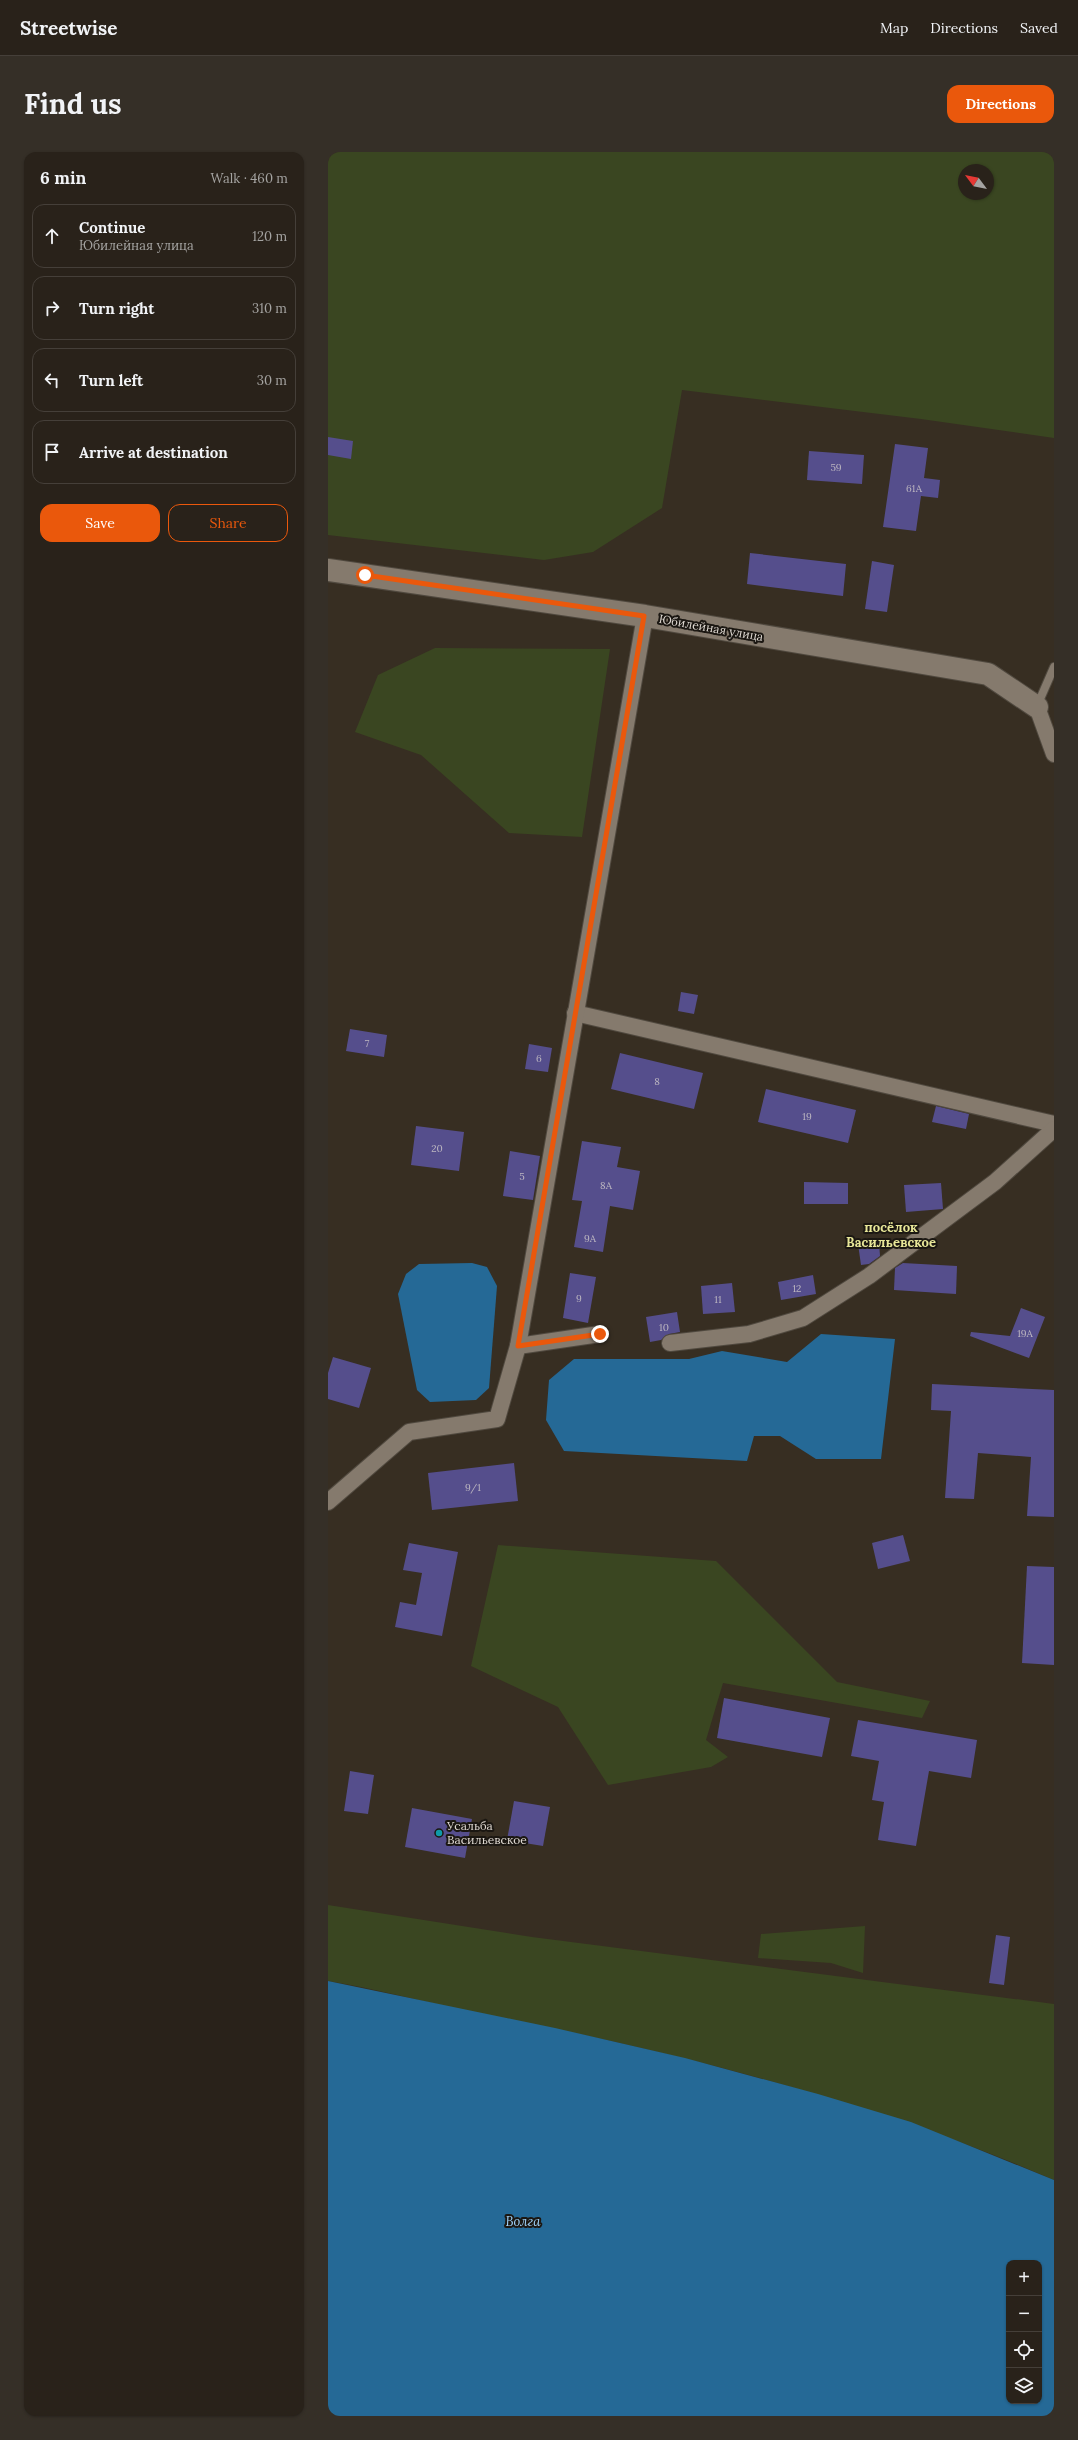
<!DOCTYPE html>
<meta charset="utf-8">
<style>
body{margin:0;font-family:Lora,serif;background:#352f27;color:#f1f3f6}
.controls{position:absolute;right:12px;bottom:12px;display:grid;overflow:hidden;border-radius:8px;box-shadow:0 1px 3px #0004}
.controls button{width:36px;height:36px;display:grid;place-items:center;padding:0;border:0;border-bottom:1px solid #453f39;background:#29221a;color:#f1f3f6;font:20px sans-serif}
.compass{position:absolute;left:630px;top:12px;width:36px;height:36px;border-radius:50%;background:#29221a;box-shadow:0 1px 3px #0004;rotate:302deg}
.stop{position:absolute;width:12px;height:12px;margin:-9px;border:3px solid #ea580c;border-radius:50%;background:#fff}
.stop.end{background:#ea580c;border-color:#fff;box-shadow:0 1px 4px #0008}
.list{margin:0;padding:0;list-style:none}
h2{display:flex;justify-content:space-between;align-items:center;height:52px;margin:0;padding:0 16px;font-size:17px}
h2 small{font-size:13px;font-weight:400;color:#a5a4a2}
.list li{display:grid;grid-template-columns:26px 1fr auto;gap:12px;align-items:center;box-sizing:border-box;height:64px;margin:0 8px 8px;padding:0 8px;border:1px solid #453f39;border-radius:12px}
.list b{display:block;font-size:15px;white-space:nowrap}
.list p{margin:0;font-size:13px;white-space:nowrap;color:#a5a4a2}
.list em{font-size:13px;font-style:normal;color:#a5a4a2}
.actions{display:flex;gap:8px;padding:12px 16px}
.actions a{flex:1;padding:9px 0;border:1px solid #ea580c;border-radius:12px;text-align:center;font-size:14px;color:#ea580c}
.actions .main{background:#ea580c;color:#fff}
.icon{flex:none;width:22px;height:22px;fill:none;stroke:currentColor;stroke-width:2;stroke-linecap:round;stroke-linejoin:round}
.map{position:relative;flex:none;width:726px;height:2264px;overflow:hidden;border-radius:12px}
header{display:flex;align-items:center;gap:24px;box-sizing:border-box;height:56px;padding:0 20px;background:#29221a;border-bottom:1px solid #453f39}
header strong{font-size:19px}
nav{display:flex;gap:22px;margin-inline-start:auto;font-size:14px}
.intro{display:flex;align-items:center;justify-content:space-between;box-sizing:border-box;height:96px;padding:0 24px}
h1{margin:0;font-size:28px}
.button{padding:10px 18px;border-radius:12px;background:#ea580c;color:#fff;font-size:14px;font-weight:700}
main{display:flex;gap:24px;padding:0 24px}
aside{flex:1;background:#29221a;border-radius:12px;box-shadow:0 1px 3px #0004}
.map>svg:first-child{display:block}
.green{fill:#3a4621;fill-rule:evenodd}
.water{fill:#256996;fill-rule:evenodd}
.building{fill:#554e8c}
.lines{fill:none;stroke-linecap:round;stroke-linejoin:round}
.lane-casing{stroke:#50493f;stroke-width:10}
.street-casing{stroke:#50493f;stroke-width:18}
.secondary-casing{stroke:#50493f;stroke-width:24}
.lane{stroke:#857a6d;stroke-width:8}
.street{stroke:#857a6d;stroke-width:16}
.secondary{stroke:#857a6d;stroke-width:22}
.route{stroke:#ea580c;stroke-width:5}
.culture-dot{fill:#0f9aa8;stroke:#1b1712;stroke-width:1.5}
.labels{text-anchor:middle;stroke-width:4;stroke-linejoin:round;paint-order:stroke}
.number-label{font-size:10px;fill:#bcb6c0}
.street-label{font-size:12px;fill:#dfd9d2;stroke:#1b1712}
.poi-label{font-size:12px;fill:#dfd9d2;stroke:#1b1712;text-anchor:start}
.neighbourhood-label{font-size:13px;font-weight:bold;fill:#e8e798;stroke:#1b1712}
.water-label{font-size:13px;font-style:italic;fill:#9fd3fa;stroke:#1b1712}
</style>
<header>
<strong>Streetwise</strong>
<nav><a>Map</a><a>Directions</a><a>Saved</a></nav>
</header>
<div class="intro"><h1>Find us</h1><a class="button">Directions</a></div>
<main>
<aside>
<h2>6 min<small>Walk · 460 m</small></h2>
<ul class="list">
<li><svg class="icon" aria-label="ahead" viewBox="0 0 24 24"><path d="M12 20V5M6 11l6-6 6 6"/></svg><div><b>Continue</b><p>Юбилейная улица</p></div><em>120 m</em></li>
<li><svg class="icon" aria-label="right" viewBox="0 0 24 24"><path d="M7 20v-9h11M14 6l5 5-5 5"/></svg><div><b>Turn right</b></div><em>310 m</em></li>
<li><svg class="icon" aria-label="left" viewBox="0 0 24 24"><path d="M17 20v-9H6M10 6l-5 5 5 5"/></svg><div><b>Turn left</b></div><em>30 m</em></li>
<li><svg class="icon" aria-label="arrive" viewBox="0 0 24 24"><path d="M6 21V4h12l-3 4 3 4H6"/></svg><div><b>Arrive at destination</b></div></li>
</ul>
<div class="actions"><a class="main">Save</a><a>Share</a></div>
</aside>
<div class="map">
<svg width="726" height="2264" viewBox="0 0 726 2264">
<rect width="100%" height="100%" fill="#372e22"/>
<g class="green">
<path d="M0 0H726V286L593 267 354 238 334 356 265 400 216 408 0 383ZM636 18H660V42H636Z"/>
<polygon points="107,496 282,497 254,685 181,681 93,603 27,580 50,523"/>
<polygon points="170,1393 388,1409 509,1530 602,1549 594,1566 395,1531 378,1588 400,1605 383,1615 280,1633 230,1555 143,1514"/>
<path d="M0 1753 204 1785 726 1852V2028C540 1947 342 1899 145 1860 96 1850 49 1837 0 1829Z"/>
<polygon points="537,1774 535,1821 503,1811 430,1806 433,1782"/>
</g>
<g class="water">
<polygon points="144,1111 159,1115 169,1134 161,1236 148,1248 102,1250 89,1238 70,1142 78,1122 91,1112"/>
<polygon points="493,1182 567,1187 553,1307 488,1307 452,1284 426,1284 419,1309 236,1299 218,1268 221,1228 246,1207 361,1207 394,1199 459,1210"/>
<path d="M0 1829 227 1876 357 1906 490 1942 583 1970 726 2028V2264H0ZM681 2111H711V2249H681Z"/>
</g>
<g class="building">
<polygon points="0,285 25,289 23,307 0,303"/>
<polygon points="567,292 600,296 596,326 612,328 610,346 593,344 588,379 555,375"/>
<polygon points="481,299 536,303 534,332 479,328"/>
<polygon points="422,401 518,412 515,444 419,432"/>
<polygon points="544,409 566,413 559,460 537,457"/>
<polygon points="353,840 370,843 366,862 350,859"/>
<polygon points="22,877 59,883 56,905 18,899"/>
<polygon points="201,892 224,896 220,920 197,917"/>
<polygon points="292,901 375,921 366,957 283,937"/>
<polygon points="438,937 528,958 520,991 430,970"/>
<polygon points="608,954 641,962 638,977 604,970"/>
<polygon points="88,974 136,980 131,1019 83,1013"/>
<polygon points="254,989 293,995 289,1015 312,1019 305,1058 282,1054 275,1100 246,1095 254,1049 244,1048"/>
<polygon points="182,999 212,1004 205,1048 175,1044"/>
<polygon points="476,1030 520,1031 520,1052 476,1052"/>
<polygon points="613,1031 615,1057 578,1060 576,1033"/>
<polygon points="551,1090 552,1104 541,1112 533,1113 530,1092"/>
<polygon points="575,1111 629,1114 628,1142 566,1138 567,1116"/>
<polygon points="242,1121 268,1125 260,1171 235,1166"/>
<polygon points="485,1123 488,1142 453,1148 450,1130"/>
<polygon points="404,1131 407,1160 375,1162 373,1134"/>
<polygon points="693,1156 717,1165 701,1206 642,1184 643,1180 682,1184"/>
<polygon points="349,1160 352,1180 341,1182 333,1188 322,1190 318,1165"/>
<polygon points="5,1205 43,1216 31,1256 0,1247 0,1221"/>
<polygon points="604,1232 726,1238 726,1365 699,1364 703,1305 650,1301 646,1347 617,1346 623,1259 603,1258"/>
<polygon points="186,1311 190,1349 104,1358 100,1321"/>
<polygon points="575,1383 582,1409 550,1417 544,1391"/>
<polygon points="81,1391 130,1400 114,1484 67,1475 72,1450 88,1453 94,1421 75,1418"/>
<polygon points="699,1414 726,1415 726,1513 694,1511"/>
<polygon points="396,1546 502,1566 494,1605 389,1586"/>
<polygon points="530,1568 649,1588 643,1626 601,1619 588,1694 550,1688 556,1650 544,1648 551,1609 523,1604"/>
<polygon points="22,1619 46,1623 40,1662 16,1659"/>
<polygon points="186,1649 222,1655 215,1694 179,1688"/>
<polygon points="84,1656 144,1667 137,1706 77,1695"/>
<polygon points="668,1783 682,1785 676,1833 661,1831"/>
</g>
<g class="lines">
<defs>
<polyline id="lane" points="709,554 726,515"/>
<g id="street">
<polyline points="709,555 726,602"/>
<polyline points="247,861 726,972"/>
<polyline points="342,1191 421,1182 475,1166 541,1124 667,1030 726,977"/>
<polyline points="190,1194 272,1182"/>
<polyline points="0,1350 81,1280 169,1267 190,1194 317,464"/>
</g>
<polyline id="secondary" points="0,418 317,464 660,522 709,555"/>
</defs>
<use href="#lane" class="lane-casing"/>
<use href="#street" class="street-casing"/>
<use href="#secondary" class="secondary-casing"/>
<use href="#lane" class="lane"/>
<use href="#street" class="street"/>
<use href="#secondary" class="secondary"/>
</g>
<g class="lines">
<polyline class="route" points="37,423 316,464 190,1194 272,1182"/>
</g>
<circle class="culture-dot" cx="111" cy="1681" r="4"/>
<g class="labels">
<g class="number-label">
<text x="508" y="319">59</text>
<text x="586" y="340">61А</text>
<text x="39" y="895">7</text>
<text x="211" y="910">6</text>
<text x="329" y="933">8</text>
<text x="479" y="968">19</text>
<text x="109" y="1000">20</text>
<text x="194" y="1028">5</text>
<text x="278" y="1037">8А</text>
<text x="262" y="1090">9А</text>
<text x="469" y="1140">12</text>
<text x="251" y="1150">9</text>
<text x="390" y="1151">11</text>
<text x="336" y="1179">10</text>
<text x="697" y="1185">19А</text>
<text x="145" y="1339">9/1</text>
</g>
<g class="street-label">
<text transform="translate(383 476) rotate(10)" y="4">Юбилейная улица</text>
</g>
<g class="poi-label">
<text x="119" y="1678">Усальба<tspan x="119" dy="14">Васильевское</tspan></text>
</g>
<g class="neighbourhood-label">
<text x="563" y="1080">посёлок<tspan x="563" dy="15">Васильевское</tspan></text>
</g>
<g class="water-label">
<text x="195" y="2074">Волга</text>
</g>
</g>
</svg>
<div class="controls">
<button>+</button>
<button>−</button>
<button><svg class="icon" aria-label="locate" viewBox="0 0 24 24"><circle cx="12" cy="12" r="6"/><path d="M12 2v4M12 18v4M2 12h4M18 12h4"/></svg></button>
<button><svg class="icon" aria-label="layers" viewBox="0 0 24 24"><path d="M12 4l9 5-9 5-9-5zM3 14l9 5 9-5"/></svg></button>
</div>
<svg class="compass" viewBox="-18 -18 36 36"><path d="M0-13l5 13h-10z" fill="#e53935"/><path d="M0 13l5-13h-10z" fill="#a5a4a2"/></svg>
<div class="stop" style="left:37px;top:423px"></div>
<div class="stop end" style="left:272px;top:1182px"></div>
</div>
</main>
